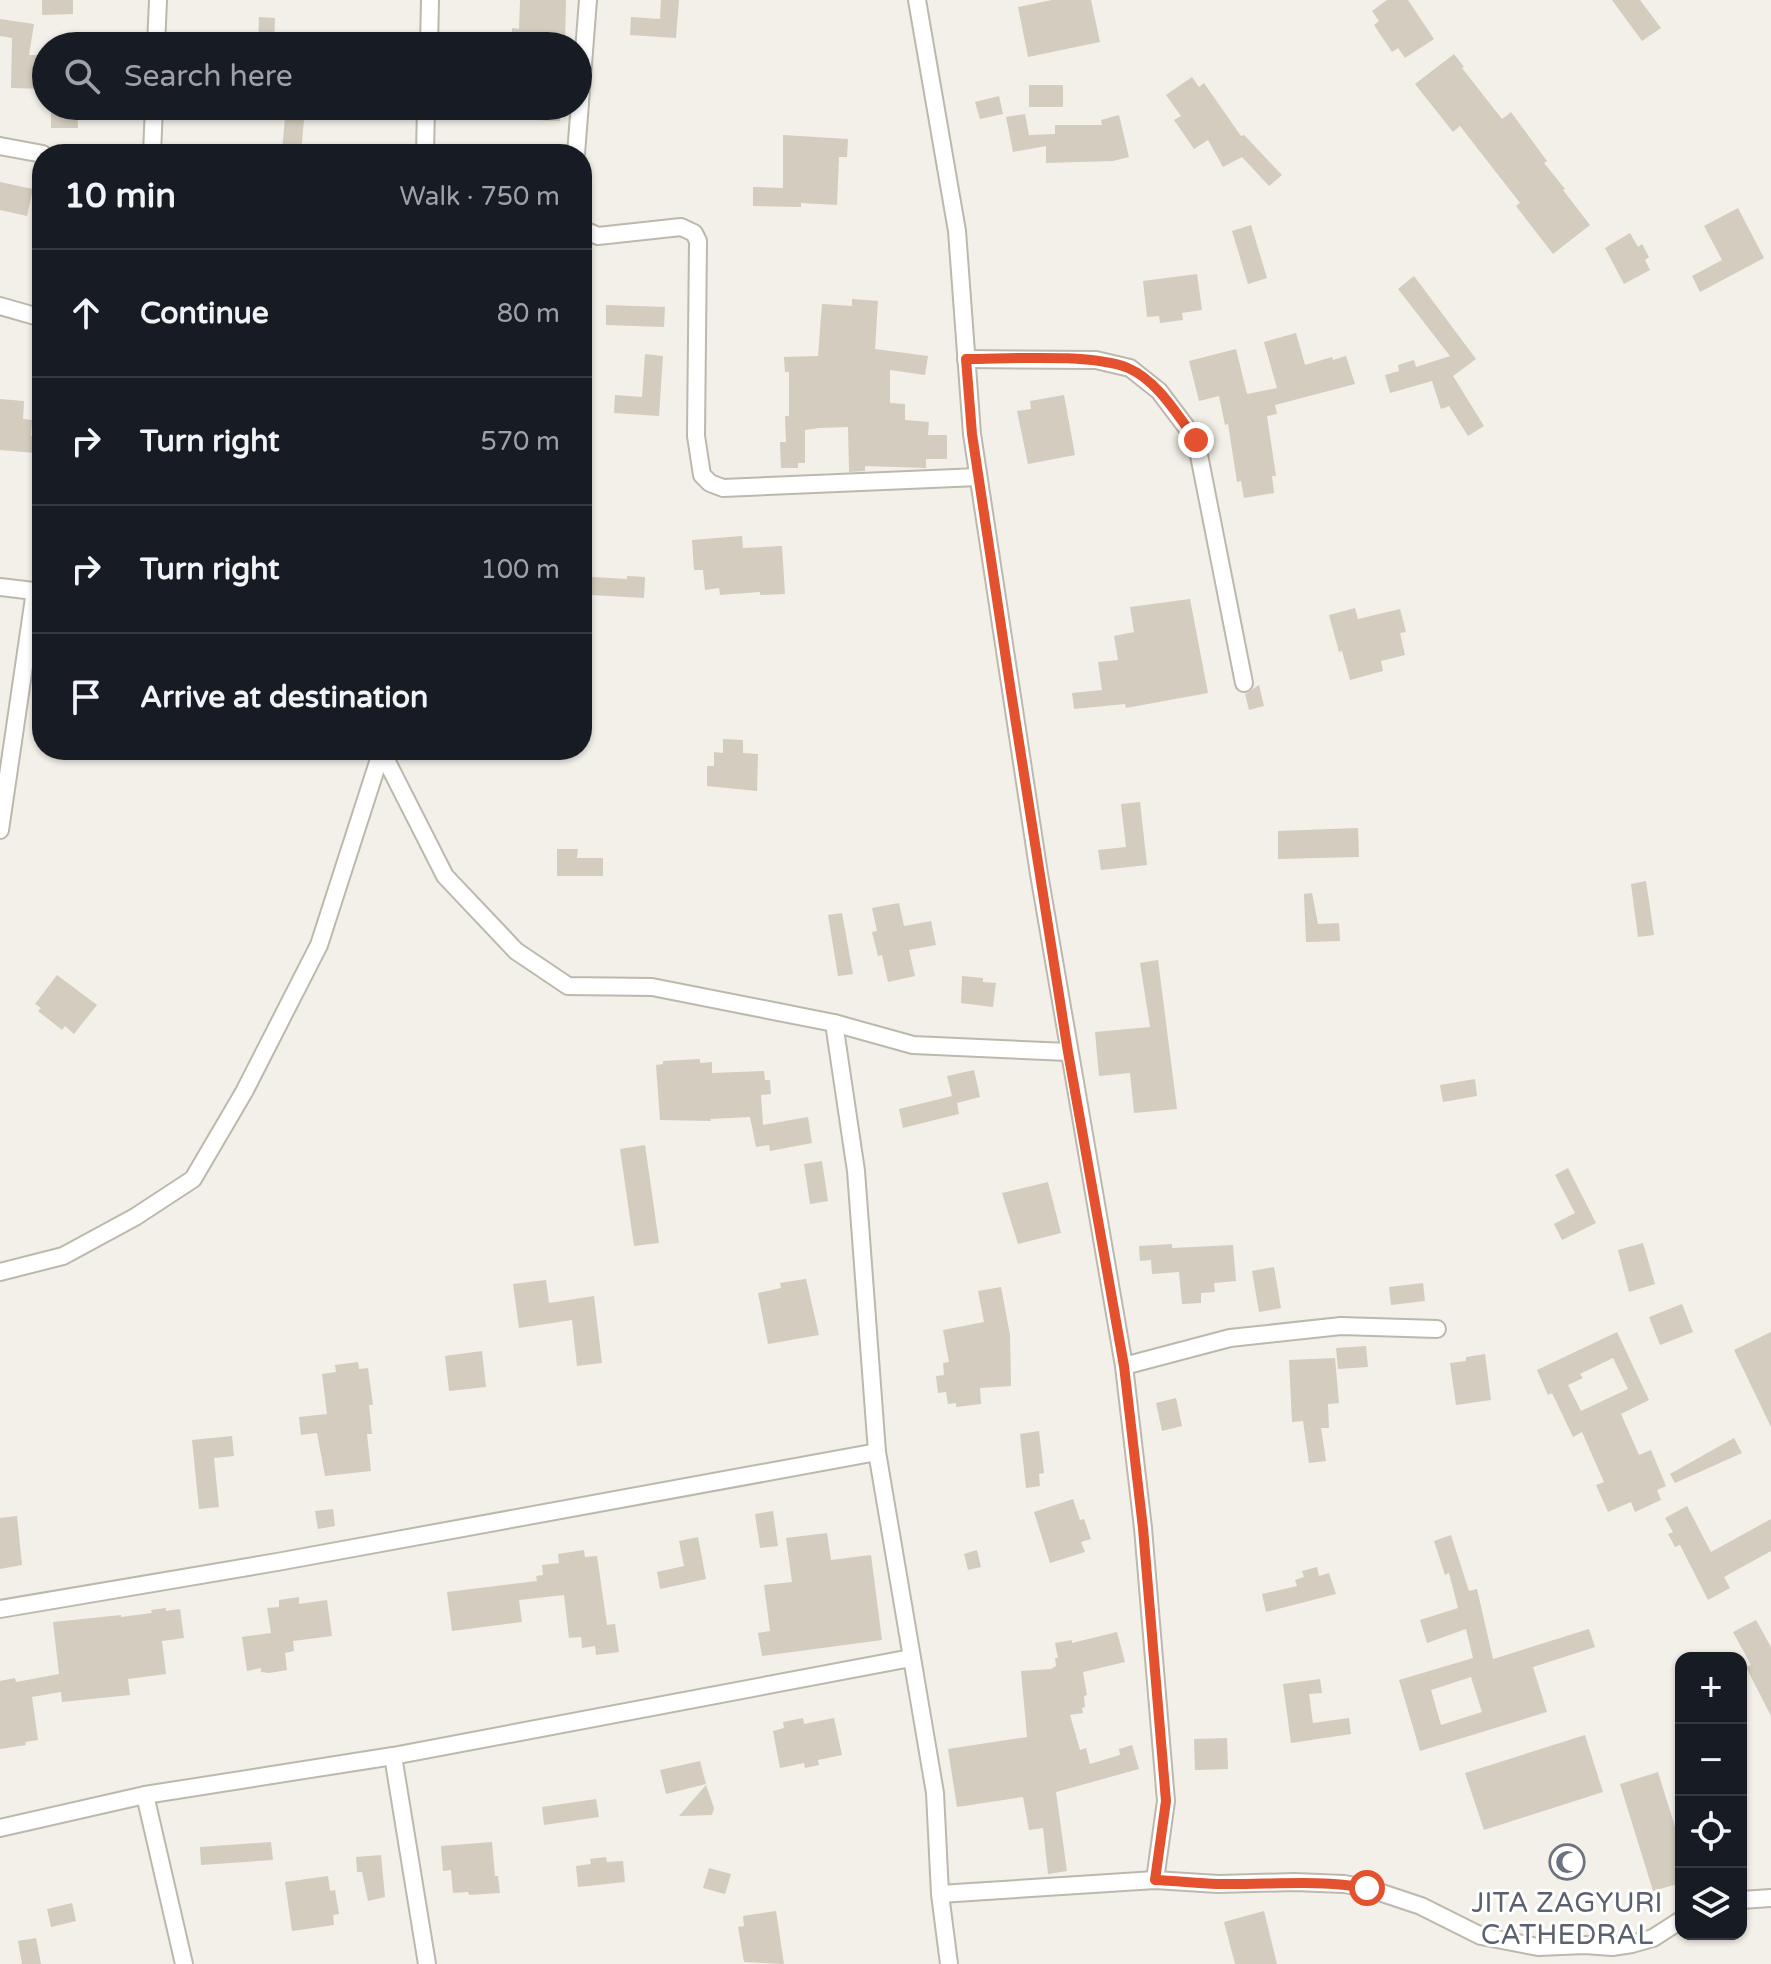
<!DOCTYPE html>
<meta charset="utf-8">
<style>
body{margin:0;font-family:"Varela Round",sans-serif;background:#20242c;color:#f1f3f6}
.controls{position:absolute;right:24px;bottom:24px;display:grid;overflow:hidden;border-radius:16px;box-shadow:0 2px 6px #0004}
.controls button{width:72px;height:72px;display:grid;place-items:center;padding:0;border:0;border-bottom:2px solid #363941;background:#171b24;color:#f1f3f6;font:40px sans-serif}
.stop{position:absolute;width:24px;height:24px;margin:-18px;border:6px solid #e4512e;border-radius:50%;background:#fff}
.stop.end{background:#e4512e;border-color:#fff;box-shadow:0 2px 8px #0008}
.list{margin:0;padding:0;list-style:none}
h2{display:flex;justify-content:space-between;align-items:center;height:104px;margin:0;padding:0 32px;font-size:34px}
h2 small{font-size:26px;font-weight:400;color:#9ea1a6}
.list li{display:grid;grid-template-columns:52px 1fr auto;gap:24px;align-items:center;box-sizing:border-box;height:128px;padding:0 32px;border-top:2px solid #363941}
.list b{display:block;font-size:30px;white-space:nowrap}
.list em{font-size:26px;font-style:normal;color:#9ea1a6}
.icon{flex:none;width:44px;height:44px;fill:none;stroke:currentColor;stroke-width:2;stroke-linecap:round;stroke-linejoin:round}
.map{position:relative;flex:none;width:1771px;height:1964px;overflow:hidden}
.search{position:absolute;background:#171b24;box-shadow:0 2px 6px #0004;left:32px;top:32px;width:560px;height:88px;display:flex;align-items:center;gap:20px;box-sizing:border-box;padding:0 28px;border-radius:44px;color:#9ea1a6;font-size:30px}
.panel{position:absolute;background:#171b24;box-shadow:0 2px 6px #0004;left:32px;top:144px;width:560px;height:616px;border-radius:32px}
.map>svg:first-child{display:block}
.building{fill:#d3ccbf;fill-rule:evenodd}
.lines{fill:none;stroke-linecap:round;stroke-linejoin:round}
.street-casing{stroke:#bdb8ac;stroke-width:20}
.street{stroke:#fff;stroke-width:16}
.route{stroke:#e4512e;stroke-width:10}
.labels{text-anchor:middle;stroke-width:6;stroke-linejoin:round;paint-order:stroke}
.worship-label{font-size:28px;fill:#5b616d;stroke:#fff}
</style>
<div class="map">
<svg width="1771" height="1964" viewBox="0 0 1771 1964">
<rect width="100%" height="100%" fill="#f2f0e8"/>
<g class="building">
<polygon points="42,0 73,0 73,14 42,15"/>
<polygon points="520,0 566,0 565,46 511,46 512,28 519,29"/>
<polygon points="661,0 679,0 676,38 630,35 631,17 660,19"/>
<polygon points="1052,0 1091,0 1100,42 1028,57 1018,7"/>
<polygon points="1387,0 1408,0 1434,39 1405,58 1398,48 1392,52 1374,25 1379,21 1372,11"/>
<polygon points="1612,0 1640,0 1661,28 1642,41"/>
<polygon points="259,17 275,18 274,46 258,46"/>
<polygon points="0,19 34,24 29,55 46,55 46,89 11,88 12,38 0,36"/>
<polygon points="1454,54 1464,67 1462,68 1502,119 1511,112 1547,161 1544,163 1565,189 1563,190 1590,225 1553,254 1516,206 1520,203 1460,126 1453,132 1415,84"/>
<polygon points="1192,77 1199,87 1204,83 1241,136 1244,135 1282,175 1269,186 1242,157 1223,167 1208,140 1194,149 1174,120 1181,116 1166,95"/>
<rect x="1029" y="85" width="34" height="22"/>
<polygon points="999,96 1003,114 980,119 975,102"/>
<polygon points="51,106 77,106 78,128 51,128"/>
<polygon points="537,106 561,106 560,121 536,120"/>
<polygon points="286,107 305,109 301,153 282,151"/>
<polygon points="1025,114 1029,135 1055,134 1055,125 1102,125 1101,120 1119,115 1129,157 1113,161 1046,163 1046,146 1013,152 1006,117"/>
<polygon points="783,135 848,139 847,157 839,157 837,205 801,203 801,207 753,206 753,187 783,188"/>
<polygon points="0,182 33,189 27,216 0,210"/>
<polygon points="1738,208 1764,258 1700,292 1692,276 1722,260 1704,226"/>
<polygon points="1251,225 1267,278 1248,284 1232,231"/>
<polygon points="1630,233 1638,247 1642,244 1649,257 1645,260 1650,270 1624,284 1605,248"/>
<polygon points="1197,274 1202,310 1182,313 1183,320 1160,323 1159,316 1147,317 1143,281"/>
<polygon points="1414,276 1476,359 1453,376 1484,426 1468,436 1449,406 1441,409 1432,381 1390,393 1385,375 1399,371 1398,365 1414,360 1416,367 1450,356 1398,289"/>
<polygon points="852,299 878,301 875,349 928,356 925,375 890,370 890,403 905,404 905,420 929,422 928,435 947,435 947,459 926,459 926,468 865,466 865,471 849,472 848,427 819,428 805,430 805,463 798,463 798,468 781,468 780,442 786,442 785,416 789,416 789,372 785,372 784,357 818,356 822,304 852,306"/>
<polygon points="606,305 665,307 664,327 606,325"/>
<polygon points="1296,333 1305,365 1332,357 1333,360 1346,356 1355,384 1275,405 1277,414 1267,416 1276,476 1272,476 1274,493 1244,498 1241,481 1237,482 1228,424 1225,425 1219,396 1199,401 1189,361 1236,349 1247,394 1277,388 1264,342"/>
<polygon points="645,354 663,356 659,416 614,413 615,395 642,397"/>
<polygon points="1064,395 1075,455 1028,464 1017,411 1031,409 1030,401"/>
<polygon points="0,399 24,401 23,419 32,420 31,436 36,437 35,453 0,450"/>
<polygon points="742,536 743,548 782,546 785,594 760,595 760,592 720,595 719,588 705,590 703,570 694,570 692,540"/>
<polygon points="627,576 645,577 644,598 591,595 592,577 627,579"/>
<polygon points="1190,599 1208,693 1126,708 1125,704 1074,709 1072,693 1102,690 1098,662 1118,660 1114,636 1134,632 1130,607"/>
<polygon points="1355,608 1358,619 1400,609 1406,632 1400,633 1405,655 1381,661 1383,671 1350,680 1342,651 1339,652 1329,615"/>
<polygon points="1259,685 1264,706 1249,710 1245,694"/>
<polygon points="723,739 743,740 743,753 758,754 757,791 707,786 707,766 714,766 714,752 723,753"/>
<polygon points="1140,802 1147,865 1101,870 1098,850 1126,847 1121,804"/>
<polygon points="1358,828 1359,857 1278,859 1278,831"/>
<polygon points="557,849 578,849 577,858 603,858 603,876 557,876"/>
<polygon points="1646,881 1654,935 1638,937 1631,884"/>
<polygon points="1312,893 1318,924 1339,923 1340,941 1306,942 1304,894"/>
<polygon points="899,903 904,926 931,921 936,945 909,950 915,976 888,982 882,955 878,956 872,932 877,931 872,908"/>
<polygon points="842,913 853,974 838,976 828,915"/>
<polygon points="1158,960 1177,1109 1134,1113 1130,1073 1099,1076 1095,1032 1150,1027 1140,963"/>
<polygon points="57,975 97,1005 74,1034 65,1026 62,1030 38,1011 41,1008 35,1004"/>
<polygon points="962,976 983,978 983,982 996,983 993,1007 961,1003"/>
<polygon points="700,1059 700,1063 712,1062 712,1073 764,1071 765,1080 770,1080 771,1094 761,1095 763,1125 808,1117 812,1143 770,1151 769,1145 756,1147 750,1117 710,1119 711,1121 660,1120 656,1065 663,1064 663,1061"/>
<polygon points="974,1070 980,1097 957,1103 959,1114 903,1128 899,1109 952,1096 947,1076"/>
<polygon points="1475,1079 1477,1096 1443,1102 1440,1085"/>
<polygon points="645,1145 659,1243 634,1246 620,1149"/>
<polygon points="822,1161 828,1201 810,1204 804,1164"/>
<polygon points="1568,1168 1596,1223 1562,1240 1554,1224 1575,1213 1555,1175"/>
<polygon points="1048,1182 1061,1233 1018,1244 1002,1193"/>
<polygon points="1643,1243 1655,1284 1629,1292 1618,1250"/>
<polygon points="1172,1244 1172,1248 1233,1245 1236,1281 1214,1283 1215,1292 1201,1293 1201,1303 1182,1304 1179,1272 1152,1274 1151,1260 1140,1261 1139,1246"/>
<polygon points="1274,1267 1281,1308 1259,1312 1252,1271"/>
<polygon points="806,1279 819,1335 768,1344 758,1293 781,1288 780,1283"/>
<polygon points="546,1280 549,1303 594,1296 602,1363 577,1366 572,1320 519,1328 513,1284"/>
<polygon points="1423,1283 1425,1301 1391,1305 1389,1287"/>
<polygon points="1001,1287 1010,1335 1011,1386 980,1388 981,1404 956,1407 956,1403 948,1404 946,1392 938,1393 936,1376 944,1375 943,1363 949,1362 943,1330 984,1322 978,1291"/>
<polygon points="1682,1304 1693,1332 1660,1345 1649,1317"/>
<path d="M1617 1332 1649 1400 1621 1414 1639 1455 1651 1450 1666 1486 1657 1490 1661 1500 1635 1512 1631 1502 1608 1512 1596 1485 1604 1482 1582 1432 1573 1437 1552 1393 1548 1395 1537 1370ZM1613 1358 1628 1389 1581 1411 1568 1385 1583 1378 1580 1374Z"/>
<polygon points="1771,1332 1771,1427 1734,1350"/>
<polygon points="1366,1346 1368,1367 1338,1369 1336,1348"/>
<polygon points="482,1351 486,1387 449,1391 445,1356"/>
<polygon points="1485,1354 1491,1400 1456,1405 1450,1363 1466,1361 1466,1357"/>
<polygon points="1335,1358 1339,1403 1328,1404 1329,1428 1321,1428 1326,1461 1309,1463 1303,1421 1292,1422 1289,1360"/>
<polygon points="358,1362 359,1369 368,1368 373,1405 369,1405 372,1434 367,1434 371,1471 325,1476 317,1433 301,1435 299,1417 327,1414 322,1374 336,1372 335,1365"/>
<polygon points="1176,1398 1182,1426 1162,1431 1156,1403"/>
<polygon points="1039,1431 1044,1473 1039,1474 1040,1486 1026,1488 1020,1434"/>
<polygon points="232,1436 234,1456 214,1458 219,1507 199,1509 192,1440"/>
<polygon points="1734,1438 1742,1453 1675,1483 1670,1474"/>
<polygon points="1073,1499 1080,1520 1084,1519 1091,1539 1081,1542 1085,1552 1050,1563 1034,1512"/>
<polygon points="1687,1506 1711,1552 1771,1519 1771,1551 1724,1577 1730,1588 1708,1600 1680,1545 1675,1547 1668,1534 1673,1532 1665,1518"/>
<polygon points="333,1509 335,1526 318,1529 315,1511"/>
<polygon points="773,1511 778,1546 760,1548 755,1514"/>
<polygon points="17,1516 22,1565 0,1569 0,1518"/>
<polygon points="827,1533 831,1560 871,1555 882,1640 762,1656 758,1633 770,1631 764,1585 792,1582 786,1538"/>
<path d="M1451 1535 1469 1591 1477 1589 1493 1659 1589 1629 1595 1647 1533 1667 1547 1712 1420 1751 1399 1680 1473 1658 1466 1629 1427 1643 1420 1620 1458 1608 1449 1573 1445 1575 1434 1541ZM1471 1677 1482 1712 1441 1725 1431 1690Z"/>
<polygon points="698,1537 706,1579 660,1589 657,1572 684,1566 679,1541"/>
<polygon points="584,1550 585,1557 597,1556 607,1625 615,1624 619,1652 596,1655 595,1646 582,1648 581,1637 569,1638 564,1595 519,1600 522,1622 452,1631 447,1592 537,1581 536,1576 543,1575 542,1565 559,1563 558,1554"/>
<polygon points="977,1550 981,1567 968,1570 964,1554"/>
<polygon points="1317,1567 1319,1576 1329,1573 1336,1594 1266,1612 1262,1594 1297,1586 1295,1580 1304,1577 1302,1571"/>
<polygon points="299,1597 299,1604 327,1600 332,1636 293,1641 294,1651 285,1653 287,1670 269,1673 261,1672 261,1668 247,1671 242,1637 271,1633 267,1608 279,1607 279,1600"/>
<polygon points="166,1608 166,1611 180,1609 184,1638 162,1641 166,1674 128,1679 130,1695 62,1702 61,1692 32,1697 38,1740 25,1742 26,1745 0,1749 0,1681 15,1678 16,1682 59,1674 53,1622 121,1615 121,1617 152,1613 151,1610"/>
<polygon points="1756,1620 1771,1647 1771,1716 1746,1667 1751,1665 1733,1632"/>
<polygon points="1117,1632 1125,1662 1083,1672 1087,1695 1084,1696 1085,1707 1082,1708 1083,1713 1070,1715 1080,1750 1086,1748 1090,1764 1120,1755 1119,1749 1132,1745 1139,1769 1056,1792 1067,1871 1048,1874 1043,1828 1029,1830 1023,1797 957,1807 948,1749 1027,1737 1021,1671 1051,1669 1056,1666 1055,1658 1058,1658 1055,1643 1072,1640 1072,1643"/>
<polygon points="1320,1679 1322,1693 1309,1694 1313,1723 1349,1718 1351,1734 1291,1743 1283,1684"/>
<polygon points="803,1718 804,1724 834,1718 842,1755 818,1760 819,1765 805,1768 804,1763 780,1768 773,1731 784,1728 783,1722"/>
<polygon points="1585,1735 1603,1792 1484,1830 1465,1773"/>
<polygon points="1227,1738 1228,1769 1195,1770 1194,1739"/>
<polygon points="700,1761 706,1784 666,1794 660,1770"/>
<polygon points="1658,1772 1681,1846 1681,1883 1653,1891 1620,1784"/>
<polygon points="706,1785 714,1808 712,1815 679,1816"/>
<polygon points="596,1799 599,1817 544,1825 542,1807"/>
<polygon points="271,1842 273,1860 201,1865 200,1847"/>
<polygon points="492,1842 495,1876 498,1876 500,1893 469,1895 468,1892 453,1893 451,1870 443,1871 441,1846"/>
<polygon points="381,1855 385,1897 368,1901 362,1872 357,1872 356,1857"/>
<polygon points="606,1857 607,1862 623,1861 625,1882 578,1887 576,1866 591,1864 590,1859"/>
<polygon points="709,1868 731,1874 725,1894 703,1888"/>
<polygon points="328,1876 330,1891 335,1890 339,1914 333,1915 334,1925 292,1931 285,1882"/>
<polygon points="72,1903 76,1921 51,1927 47,1909"/>
<polygon points="776,1911 784,1964 744,1962 738,1927 744,1926 743,1916"/>
<polygon points="1264,1911 1277,1964 1235,1964 1224,1922"/>
<polygon points="36,1938 41,1964 22,1964 18,1941"/>
</g>
<g class="lines">
<defs>
<g id="street">
<polyline points="917,0 957,231 972,434 1039,874 1124,1366 1143,1528 1166,1801 1155,1880"/>
<polyline points="156,46 158,0"/>
<polyline points="429,46 430,0"/>
<polyline points="0,146 43,154"/>
<polyline points="152,154 154,106"/>
<polyline points="425,154 426,106"/>
<polyline points="576,154 588,0"/>
<polyline points="582,229 598,236 681,227 694,233 698,241 696,436 702,475 710,483 723,488 978,477"/>
<polyline points="0,306 42,318"/>
<polyline points="966,359 1096,360 1130,368 1159,391 1196,440 1244,683"/>
<polyline points="0,587 42,592"/>
<polyline points="381,750 445,876 516,951 568,986 652,987 834,1023 856,1171 877,1452 935,1793 940,1894 949,1964"/>
<polyline points="0,830 35,591"/>
<polyline points="834,1023 913,1045 1068,1052"/>
<polyline points="0,1272 63,1256 135,1217 193,1179 244,1092 319,945 381,753"/>
<polyline points="1124,1366 1230,1338 1341,1326 1437,1329"/>
<polyline points="0,1609 277,1562 877,1452"/>
<polyline points="393,1756 427,1964"/>
<polyline points="145,1795 184,1964"/>
<polyline points="0,1828 145,1795 393,1756 911,1658"/>
<polyline points="940,1894 1155,1880 1218,1884 1294,1882 1344,1884 1367,1888 1421,1906 1481,1936 1538,1947 1585,1945 1612,1947 1632,1944 1653,1938 1681,1920"/>
<polyline points="1741,1900 1771,1898"/>
</g>
</defs>
<use href="#street" class="street-casing"/>
<use href="#street" class="street"/>
</g>
<g class="lines">
<path class="route" d="M1196 440C1178 416 1157 380 1128 368 1091 353 1008 359 966 359L972 434 1011 692 1068 1052 1124 1366 1143 1528 1166 1801 1155 1880C1176 1881 1196 1883 1217 1884 1268 1885 1317 1879 1367 1888"/>
</g>
<defs>
<symbol id="mosque-ring" viewBox="-11 -11 22 22"><circle r="9.5" fill="#fff" stroke="#6b7280" stroke-width="1.5"/><path d="M3.5-4.9A6 6 0 1 0 3.5 4.9A5 5 0 1 1 3.5-4.9Z" fill="#6b7280"/></symbol>
</defs>
<g fill-rule="evenodd">
<use href="#mosque-ring" x="1547" y="1842" width="40" height="40"/>
</g>
<g class="labels">
<g class="worship-label">
<text x="1567" y="1912">JITA ZAGYURI<tspan x="1567" dy="32">CATHEDRAL</tspan></text>
</g>
</g>
</svg>
<div class="controls">
<button>+</button>
<button>−</button>
<button><svg class="icon" aria-label="locate" viewBox="0 0 24 24"><circle cx="12" cy="12" r="6"/><path d="M12 2v4M12 18v4M2 12h4M18 12h4"/></svg></button>
<button><svg class="icon" aria-label="layers" viewBox="0 0 24 24"><path d="M12 4l9 5-9 5-9-5zM3 14l9 5 9-5"/></svg></button>
</div>
<div class="stop" style="left:1367px;top:1888px"></div>
<div class="stop end" style="left:1196px;top:440px"></div>
<div class="search"><svg class="icon" aria-label="search" viewBox="0 0 24 24"><circle cx="10" cy="10" r="6"/><path d="M15 15l6 6"/></svg>Search here</div>
<section class="panel">
<h2>10 min<small>Walk · 750 m</small></h2>
<ul class="list">
<li><svg class="icon" aria-label="ahead" viewBox="0 0 24 24"><path d="M12 20V5M6 11l6-6 6 6"/></svg><div><b>Continue</b></div><em>80 m</em></li>
<li><svg class="icon" aria-label="right" viewBox="0 0 24 24"><path d="M7 20v-9h11M14 6l5 5-5 5"/></svg><div><b>Turn right</b></div><em>570 m</em></li>
<li><svg class="icon" aria-label="right" viewBox="0 0 24 24"><path d="M7 20v-9h11M14 6l5 5-5 5"/></svg><div><b>Turn right</b></div><em>100 m</em></li>
<li><svg class="icon" aria-label="arrive" viewBox="0 0 24 24"><path d="M6 21V4h12l-3 4 3 4H6"/></svg><div><b>Arrive at destination</b></div></li>
</ul>
</section>
</div>
